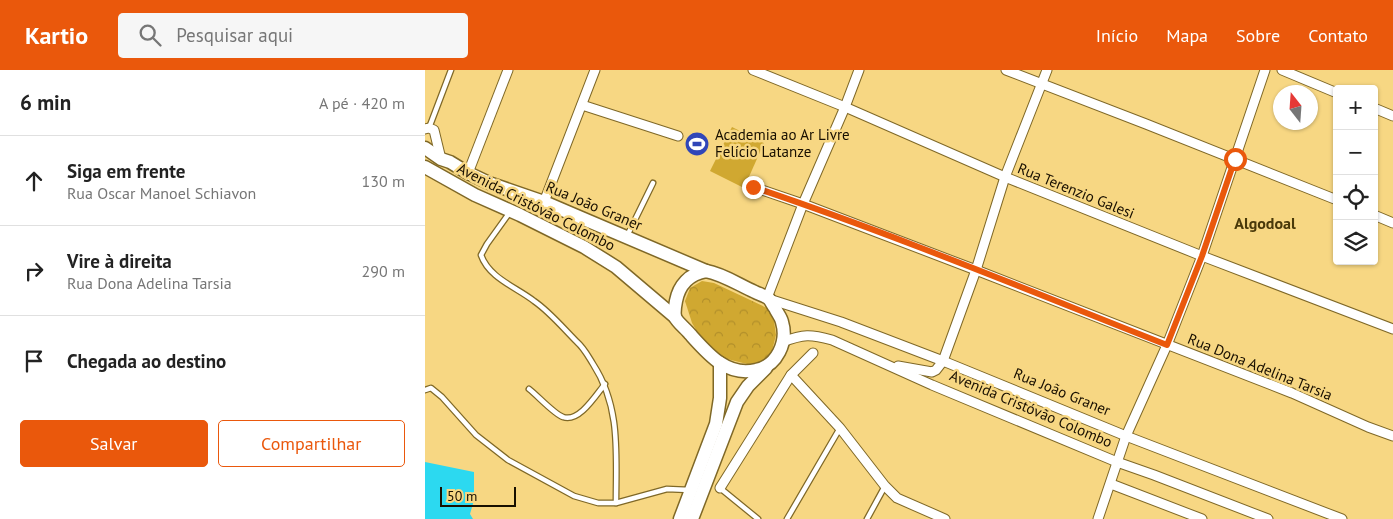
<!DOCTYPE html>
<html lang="pt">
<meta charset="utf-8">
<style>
body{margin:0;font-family:"PT Sans",sans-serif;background:#f6f6f6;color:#222}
.controls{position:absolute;right:15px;top:15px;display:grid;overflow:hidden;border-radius:5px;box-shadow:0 1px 4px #0004}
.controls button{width:45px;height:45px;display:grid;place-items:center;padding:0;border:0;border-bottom:1px solid #e0e0e0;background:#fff;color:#222;font:25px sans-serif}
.compass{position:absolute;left:848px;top:15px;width:45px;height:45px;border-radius:50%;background:#fff;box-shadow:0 1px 4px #0004;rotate:343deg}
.scale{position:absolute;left:15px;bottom:12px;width:76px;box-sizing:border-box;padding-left:5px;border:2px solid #180f00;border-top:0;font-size:14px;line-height:18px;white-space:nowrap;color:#180f00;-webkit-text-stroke:4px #f7d783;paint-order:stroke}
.stop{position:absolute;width:15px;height:15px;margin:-11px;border:4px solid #ea580c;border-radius:50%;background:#fff}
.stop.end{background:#ea580c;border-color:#fff;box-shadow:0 1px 5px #0008}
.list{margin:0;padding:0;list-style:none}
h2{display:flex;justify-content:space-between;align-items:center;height:65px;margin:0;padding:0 20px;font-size:21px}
h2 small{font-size:16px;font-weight:400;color:#767676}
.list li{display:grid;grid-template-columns:32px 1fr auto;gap:15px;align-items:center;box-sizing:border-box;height:90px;padding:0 20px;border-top:1px solid #e0e0e0}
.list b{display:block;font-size:19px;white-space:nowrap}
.list p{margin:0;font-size:16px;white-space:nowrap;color:#767676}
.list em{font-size:16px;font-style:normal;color:#767676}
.actions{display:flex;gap:10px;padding:15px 20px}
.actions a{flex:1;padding:11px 0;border:1px solid #ea580c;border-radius:5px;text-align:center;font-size:18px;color:#ea580c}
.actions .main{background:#ea580c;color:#fff}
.icon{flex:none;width:28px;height:28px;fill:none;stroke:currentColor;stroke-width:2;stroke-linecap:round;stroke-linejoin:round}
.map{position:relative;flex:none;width:968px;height:449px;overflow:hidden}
header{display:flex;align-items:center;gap:30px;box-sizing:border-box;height:70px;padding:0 25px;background:#ea580c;color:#fff}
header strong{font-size:24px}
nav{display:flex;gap:28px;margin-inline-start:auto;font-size:18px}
.search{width:350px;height:45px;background:#f6f6f6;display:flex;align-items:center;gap:12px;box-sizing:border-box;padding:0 18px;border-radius:5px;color:#767676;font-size:19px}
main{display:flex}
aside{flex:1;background:#fff}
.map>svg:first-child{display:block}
.grass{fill:#d0a831}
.forest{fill:url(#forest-crowns)}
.water{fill:#2cd9f0}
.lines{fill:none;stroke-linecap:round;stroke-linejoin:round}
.service-casing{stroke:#7f6827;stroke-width:7}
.minor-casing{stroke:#7f6827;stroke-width:11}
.secondary-casing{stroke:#7f6827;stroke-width:15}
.service{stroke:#fff;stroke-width:4.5}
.minor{stroke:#fff;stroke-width:9}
.secondary{stroke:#fff;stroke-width:12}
.route{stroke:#ea580c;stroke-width:6}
.labels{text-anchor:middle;stroke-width:5;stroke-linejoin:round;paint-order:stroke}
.poi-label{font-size:15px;fill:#180f00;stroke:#f7d783;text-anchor:start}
.street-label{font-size:15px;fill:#180f00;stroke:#f7d783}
.neighbourhood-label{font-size:16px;font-weight:bold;fill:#493909;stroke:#f7d783}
</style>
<header>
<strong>Kartio</strong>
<div class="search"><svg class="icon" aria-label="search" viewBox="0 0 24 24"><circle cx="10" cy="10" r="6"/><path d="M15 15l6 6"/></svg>Pesquisar aqui</div>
<nav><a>Início</a><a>Mapa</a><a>Sobre</a><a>Contato</a></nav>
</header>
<main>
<aside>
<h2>6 min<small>A pé · 420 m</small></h2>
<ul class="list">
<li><svg class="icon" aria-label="ahead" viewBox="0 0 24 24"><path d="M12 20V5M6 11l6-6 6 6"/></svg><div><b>Siga em frente</b><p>Rua Oscar Manoel Schiavon</p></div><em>130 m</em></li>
<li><svg class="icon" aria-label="right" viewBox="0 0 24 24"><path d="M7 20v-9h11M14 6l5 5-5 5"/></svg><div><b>Vire à direita</b><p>Rua Dona Adelina Tarsia</p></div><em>290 m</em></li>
<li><svg class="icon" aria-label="arrive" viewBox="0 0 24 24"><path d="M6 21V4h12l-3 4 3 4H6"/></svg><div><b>Chegada ao destino</b></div></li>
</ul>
<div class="actions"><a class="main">Salvar</a><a>Compartilhar</a></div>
</aside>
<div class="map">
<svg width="968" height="449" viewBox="0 0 968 449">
<defs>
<pattern id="forest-crowns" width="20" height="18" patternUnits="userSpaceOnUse" patternTransform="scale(1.25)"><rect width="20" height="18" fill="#d0a831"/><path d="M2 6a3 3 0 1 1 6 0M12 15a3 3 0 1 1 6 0" fill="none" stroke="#b28f2a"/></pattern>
</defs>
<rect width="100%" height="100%" fill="#f7d783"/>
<polygon class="grass" points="307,57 339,73 319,118 285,101"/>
<polygon class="forest" points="277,211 289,213 342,238 349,251 351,265 347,281 339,291 326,295 298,288 278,272 267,253 260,231 265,218"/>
<polygon class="water" points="0,392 49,402 49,430 45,444 48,449 0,449"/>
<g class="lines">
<defs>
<g id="service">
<polyline points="4,58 26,0"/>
<path d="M85 142 62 174 56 185C64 208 91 217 109 231 125 242 138 258 152 272 159 278 163 286 168 294 196 337 191 384 191 433"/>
<polyline points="202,166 228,113"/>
<path d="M104 319C112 325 129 344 138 347 154 353 171 325 180 314"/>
<polyline points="0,320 6,318 17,327 51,365 83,390 149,426 173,433 191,433 242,419 265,420"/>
<polyline points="295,418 333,449"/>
<polyline points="362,449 415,358"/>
<polyline points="442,449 460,416"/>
</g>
<g id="minor">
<polyline points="328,0 420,37 580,107 777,186 968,259"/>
<polyline points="581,0 721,54 912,130"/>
<polyline points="857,0 912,23"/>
<polyline points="157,35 253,66"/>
<polyline points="949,38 968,46"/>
<polyline points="0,59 4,58 9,60 16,89"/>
<polyline points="43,103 83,0"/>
<polyline points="328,117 378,134 551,200 867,323 943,357 968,366"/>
<polyline points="119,132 170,0"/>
<polyline points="949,145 968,153"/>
<polyline points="342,228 378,134 420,37 434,0"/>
<polyline points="344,229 416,252 518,291 701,366 917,449"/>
<path d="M357 272C379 264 385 264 407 270L507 315 692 392 729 405 843 449"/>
<polyline points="473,296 507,302 511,300 518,291 551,200 580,107 622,0"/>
<polyline points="366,305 415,358 460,416 472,428 520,449"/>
<polyline points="686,414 777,449"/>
<polyline points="295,418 366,305 388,283"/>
<polyline points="673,449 701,366 742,275 777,186 840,0"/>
</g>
<g id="secondary">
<polyline points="0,78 16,89 25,92 43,103 64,113 119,132 147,144 281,201"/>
<polyline points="0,97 50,125 95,145 159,177 191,197 250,247"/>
<path d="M281 201C298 204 314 215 330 222 334 224 341 226 344 229 346 231 348 236 350 238 352 243 356 247 357 252 363 272 352 296 331 300 302 307 283 284 265 264 261 259 252 252 250 247 249 242 250 236 251 231 254 215 264 204 281 201Z"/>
<polyline points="255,449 291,354 295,328 295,293"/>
<polyline points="267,449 312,332 323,316 341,298"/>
</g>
</defs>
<use href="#service" class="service-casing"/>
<use href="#minor" class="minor-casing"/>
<use href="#secondary" class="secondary-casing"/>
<use href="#service" class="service"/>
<use href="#minor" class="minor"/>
<use href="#secondary" class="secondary"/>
</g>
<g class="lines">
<path class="route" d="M328 117C468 164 605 221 742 275L777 186 810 89"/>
</g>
<defs>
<symbol id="stadium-disc" viewBox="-11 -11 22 22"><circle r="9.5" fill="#3046b8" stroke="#f7d783"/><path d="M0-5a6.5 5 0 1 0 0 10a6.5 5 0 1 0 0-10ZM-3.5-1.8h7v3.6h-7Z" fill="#fff"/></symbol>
</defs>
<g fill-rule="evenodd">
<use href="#stadium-disc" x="258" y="60" width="28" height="28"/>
</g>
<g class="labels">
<g class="poi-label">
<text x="290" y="70">Academia ao Ar Livre<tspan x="290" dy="17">Felício Latanze</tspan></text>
</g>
<g class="street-label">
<text transform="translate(651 121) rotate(22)" y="5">Rua Terenzio Galesi</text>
<text transform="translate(169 136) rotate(23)" y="5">Rua João Graner</text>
<text transform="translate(111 137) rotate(27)" y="5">Avenida Cristóvão Colombo</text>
<text transform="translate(835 297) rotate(22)" y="5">Rua Dona Adelina Tarsia</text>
<text transform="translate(637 322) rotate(22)" y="5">Rua João Graner</text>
<text transform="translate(606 339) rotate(23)" y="5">Avenida Cristóvão Colombo</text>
</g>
<g class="neighbourhood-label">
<text x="840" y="159">Algodoal</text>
</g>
</g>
</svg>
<div class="controls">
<button>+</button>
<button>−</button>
<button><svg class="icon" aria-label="locate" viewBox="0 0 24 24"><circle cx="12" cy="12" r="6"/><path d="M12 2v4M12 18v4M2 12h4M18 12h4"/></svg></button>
<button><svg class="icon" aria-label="layers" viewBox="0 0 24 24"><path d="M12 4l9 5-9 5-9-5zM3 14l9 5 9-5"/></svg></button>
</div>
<svg class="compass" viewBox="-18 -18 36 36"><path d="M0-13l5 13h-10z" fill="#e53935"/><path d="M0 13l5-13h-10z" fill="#767676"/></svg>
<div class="scale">50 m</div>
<div class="stop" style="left:810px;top:89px"></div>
<div class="stop end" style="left:328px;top:117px"></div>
</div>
</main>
